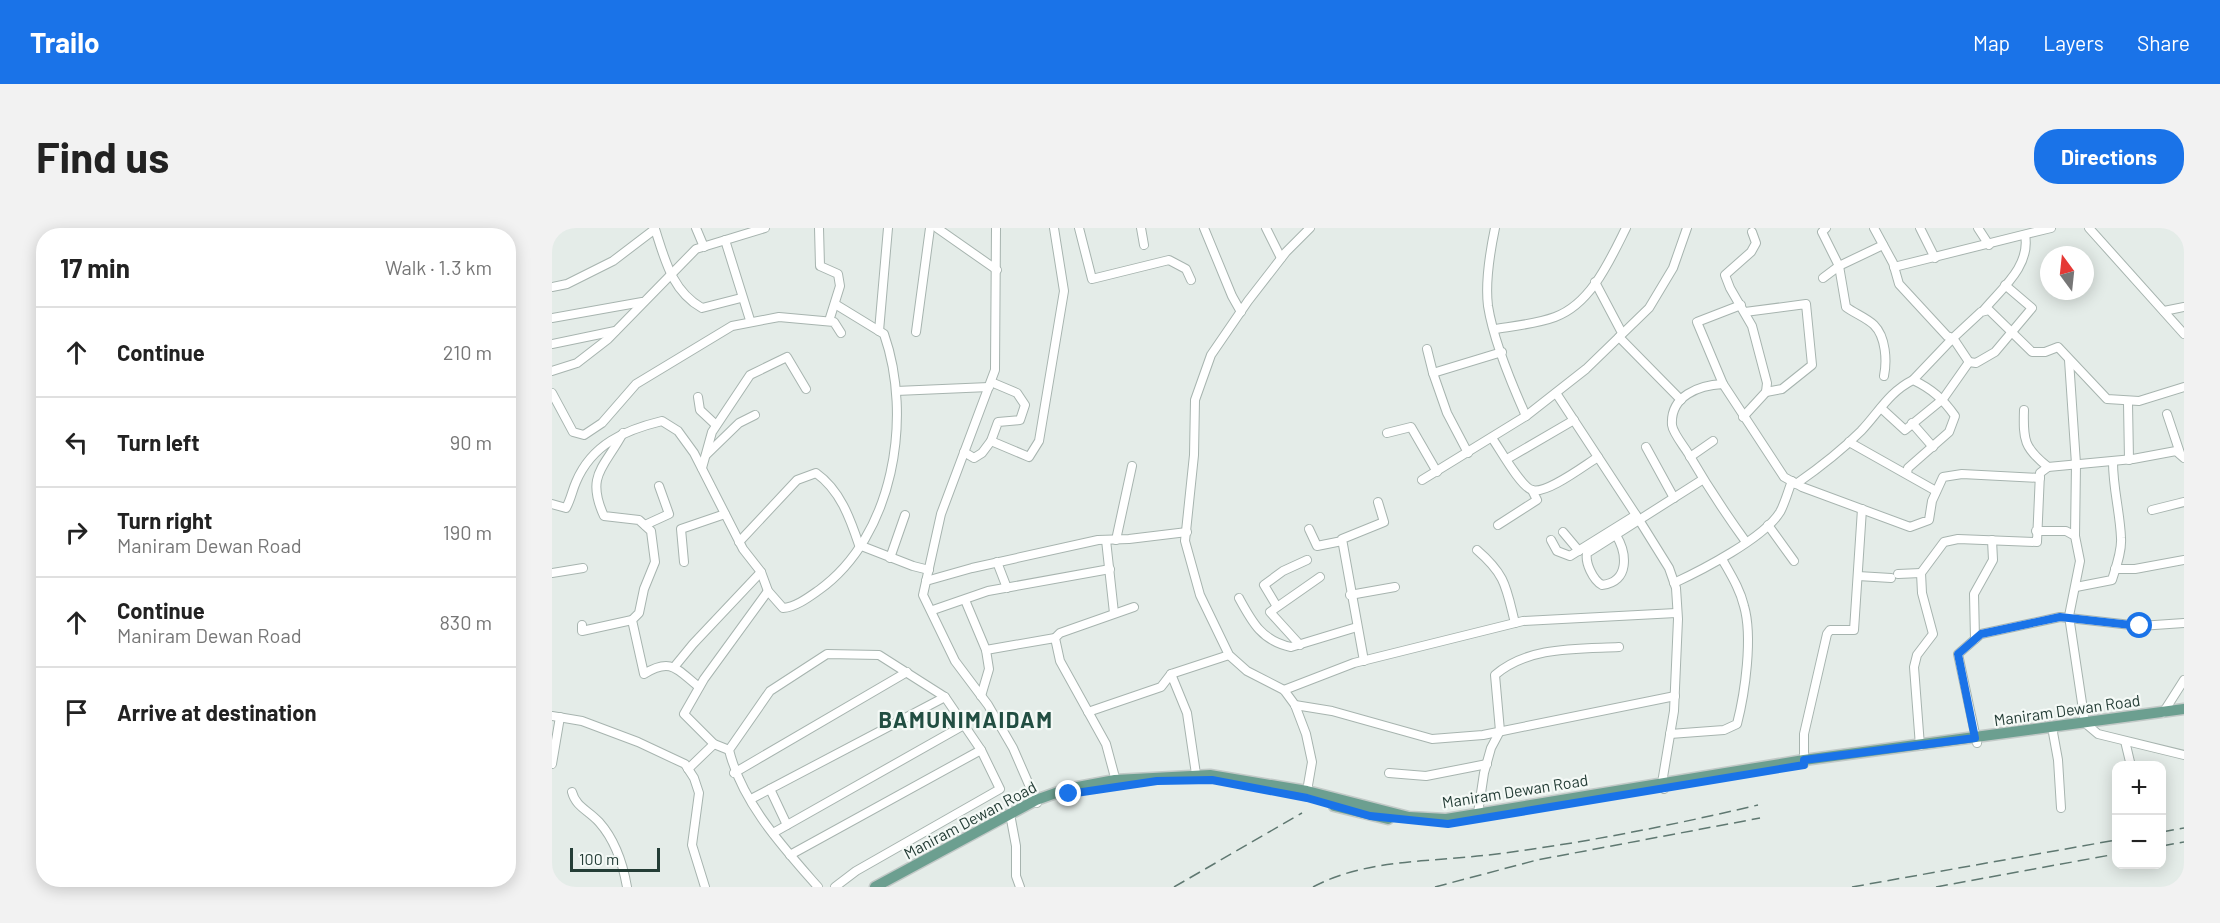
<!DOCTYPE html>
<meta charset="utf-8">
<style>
body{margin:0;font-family:Barlow,sans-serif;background:#f2f2f2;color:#222}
.controls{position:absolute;right:18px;bottom:18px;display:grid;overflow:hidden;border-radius:12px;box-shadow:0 3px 15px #0003}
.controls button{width:54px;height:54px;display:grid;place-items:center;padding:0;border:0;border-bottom:2px solid #e0e0e0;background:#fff;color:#222;font:30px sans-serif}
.compass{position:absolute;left:1488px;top:18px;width:54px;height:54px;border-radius:50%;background:#fff;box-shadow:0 3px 15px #0003;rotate:345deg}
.scale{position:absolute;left:18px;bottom:15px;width:90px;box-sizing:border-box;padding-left:6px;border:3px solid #243d36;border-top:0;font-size:16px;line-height:21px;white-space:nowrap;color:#243d36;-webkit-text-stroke:4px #f4f9f6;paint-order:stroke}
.stop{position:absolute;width:18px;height:18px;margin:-14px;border:4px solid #1a73e8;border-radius:50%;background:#fff}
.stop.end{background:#1a73e8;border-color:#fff;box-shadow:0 2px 6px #0008}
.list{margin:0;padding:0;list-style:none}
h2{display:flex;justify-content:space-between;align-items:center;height:78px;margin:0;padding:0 24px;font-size:26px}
h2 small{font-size:20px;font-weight:400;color:#767676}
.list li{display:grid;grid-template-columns:39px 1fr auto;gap:18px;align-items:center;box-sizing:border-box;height:90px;padding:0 24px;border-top:2px solid #e0e0e0}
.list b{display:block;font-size:22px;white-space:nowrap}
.list p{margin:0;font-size:20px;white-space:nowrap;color:#767676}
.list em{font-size:20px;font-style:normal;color:#767676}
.icon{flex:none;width:33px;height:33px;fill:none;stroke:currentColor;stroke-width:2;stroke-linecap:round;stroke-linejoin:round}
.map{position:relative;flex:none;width:1632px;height:659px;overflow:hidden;border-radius:24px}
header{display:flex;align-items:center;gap:36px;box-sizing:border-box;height:84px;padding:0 30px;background:#1a73e8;color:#fff}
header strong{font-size:28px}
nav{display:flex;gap:33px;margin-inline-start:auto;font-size:21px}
.intro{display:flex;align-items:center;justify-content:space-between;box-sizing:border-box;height:144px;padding:0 36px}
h1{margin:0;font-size:42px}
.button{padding:15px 27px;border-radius:24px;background:#1a73e8;color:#fff;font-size:21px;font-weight:700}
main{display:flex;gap:36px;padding:0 36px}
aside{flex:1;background:#fff;border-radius:24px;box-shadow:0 3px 15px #0003}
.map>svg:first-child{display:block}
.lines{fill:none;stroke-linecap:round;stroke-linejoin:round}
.minor-casing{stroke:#a7b4af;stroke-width:10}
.major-casing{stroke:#c2c9c7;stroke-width:13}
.minor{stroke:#fff;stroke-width:8}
.major{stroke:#6c9f90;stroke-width:10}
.rail{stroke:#5f7871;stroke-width:1.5;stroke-dasharray:12 6;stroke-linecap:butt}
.route{stroke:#1a73e8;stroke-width:8}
.labels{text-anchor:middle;stroke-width:4.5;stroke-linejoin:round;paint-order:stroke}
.street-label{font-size:16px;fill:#243d36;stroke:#f4f9f6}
.district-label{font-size:22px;font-weight:bold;letter-spacing:1.5px;fill:#224e42;stroke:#f4f9f6}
</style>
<header>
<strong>Trailo</strong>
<nav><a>Map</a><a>Layers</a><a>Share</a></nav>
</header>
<div class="intro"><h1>Find us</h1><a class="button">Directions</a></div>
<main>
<aside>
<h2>17 min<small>Walk · 1.3 km</small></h2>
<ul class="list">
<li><svg class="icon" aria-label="ahead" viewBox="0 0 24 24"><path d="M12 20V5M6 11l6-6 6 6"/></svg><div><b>Continue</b></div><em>210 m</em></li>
<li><svg class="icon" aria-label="left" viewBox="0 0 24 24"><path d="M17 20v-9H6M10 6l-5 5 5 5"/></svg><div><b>Turn left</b></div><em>90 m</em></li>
<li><svg class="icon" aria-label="right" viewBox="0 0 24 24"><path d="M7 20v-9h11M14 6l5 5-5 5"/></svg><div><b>Turn right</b><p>Maniram Dewan Road</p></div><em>190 m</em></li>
<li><svg class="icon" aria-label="ahead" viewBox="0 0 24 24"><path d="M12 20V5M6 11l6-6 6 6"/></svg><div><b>Continue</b><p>Maniram Dewan Road</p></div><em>830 m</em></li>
<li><svg class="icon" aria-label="arrive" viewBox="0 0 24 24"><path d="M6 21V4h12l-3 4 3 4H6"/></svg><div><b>Arrive at destination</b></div></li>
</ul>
</aside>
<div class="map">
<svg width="1632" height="659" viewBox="0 0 1632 659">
<rect width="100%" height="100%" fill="#e4ece8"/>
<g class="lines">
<defs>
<g id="minor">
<polyline points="144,0 152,19"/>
<polyline points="267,0 268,38 286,46 288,58 277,93"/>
<polyline points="385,0 445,42"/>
<polyline points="444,0 443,142 389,286 371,367 403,433 436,477 461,520 485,575"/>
<polyline points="527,0 540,51 617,32 634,41 639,52"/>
<polyline points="589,0 592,17"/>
<polyline points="652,0 680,68 689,84"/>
<polyline points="714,0 729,30"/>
<path d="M943 0C938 24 933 54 936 78 941 110 961 159 974 188"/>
<path d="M1274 0 1270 4 1287 38 1294 79C1302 85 1315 90 1322 97 1334 109 1335 133 1332 148"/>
<polyline points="1322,0 1341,35 1347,56 1395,108 1401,110 1429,84 1437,82 1480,124 1493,124 1506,119 1555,171 1587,173 1632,159"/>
<polyline points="1368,0 1383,30"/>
<polyline points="1426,0 1437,17"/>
<polyline points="1537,0 1632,106"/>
<polyline points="173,12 198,92"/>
<polyline points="1342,39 1499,0"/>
<polyline points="1271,50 1287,38 1331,17"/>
<polyline points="1043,54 1070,105"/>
<path d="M0 59 15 56 61 33 103 1C113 32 120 63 150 80L189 70"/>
<path d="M1431 83C1449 61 1479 38 1473 7"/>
<polyline points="1612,83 1632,79"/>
<polyline points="1193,84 1254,76 1260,137 1230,161 1214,164"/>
<polyline points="0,90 90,74"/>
<path d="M943 101C962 98 984 96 1003 89 1039 76 1058 32 1074 0"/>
<polyline points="327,103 336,0"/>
<polyline points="364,104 378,0"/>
<polyline points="1067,109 1129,172"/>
<polyline points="0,116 63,103"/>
<polyline points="875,121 881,145 950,124"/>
<polyline points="1517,132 1524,236 1523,308"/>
<polyline points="1417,134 1424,135 1443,124 1480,80 1453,57"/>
<polyline points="0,143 25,135 56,111 144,21 213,0"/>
<polyline points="881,145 895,185 916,225"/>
<polyline points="1171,156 1145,94 1189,77"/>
<polyline points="344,163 437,159"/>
<polyline points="0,165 21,204 32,207 50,195 84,156 180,98 227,89 282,94 289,105"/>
<polyline points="1004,165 1084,287 1117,340 1124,360 1126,391 1122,483 1110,555 1112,561"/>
<polyline points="146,169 148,182 164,197"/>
<polyline points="1576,175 1577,232"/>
<polyline points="1329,180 1353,202 1391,171 1417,134 1401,110 1361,152"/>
<path d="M1472 182C1471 212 1472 220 1496 239"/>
<polyline points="1615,186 1628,225"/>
<polyline points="1191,189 1214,164 1215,155 1200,98 1178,60 1173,47 1199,24 1204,15 1200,4"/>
<polyline points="1360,195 1381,219"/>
<path d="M71 205C53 239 33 247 52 288L87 292 99 303 103 334 92 361 87 385 80 392 92 446C120 429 125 442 147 459"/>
<polyline points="835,205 859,199 885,244"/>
<path d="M940 210C948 221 968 258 980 262 994 267 1033 237 1046 229"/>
<polyline points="439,213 477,229 487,213 512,63 502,0"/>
<polyline points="1297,214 1384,263"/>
<polyline points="1094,219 1122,270"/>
<polyline points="412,224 422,230 430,225 439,213 446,194 468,192 473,177 465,165 439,154"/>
<polyline points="154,227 187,195 203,187"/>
<polyline points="1138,229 1161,213"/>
<polyline points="955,231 1022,192"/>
<polyline points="150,240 160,204 198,147 235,129 254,161"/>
<polyline points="870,252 974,188 1034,141 1097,80 1121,40 1135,0"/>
<path d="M1244 256C1267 240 1289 223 1309 203 1327 184 1337 164 1361 152 1380 161 1391 171 1403 188L1397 204 1356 240 1355 245"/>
<path d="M0 276 14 280C19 271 20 263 24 254 40 216 73 202 110 193L126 203 142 225 191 321 209 344 216 363 231 380C244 379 257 369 267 362 342 308 361 189 332 106L283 76"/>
<polyline points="1600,282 1632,274"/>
<polyline points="93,297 117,286 107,258"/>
<polyline points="946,297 985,272 980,262"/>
<polyline points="1216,297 1242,333"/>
<polyline points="757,301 765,318 790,313"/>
<polyline points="1484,303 1514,303 1523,308 1528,333 1517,388 1533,495 1546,506 1632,527"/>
<polyline points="1011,304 1027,323"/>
<path d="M1064 307C1075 325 1078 354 1050 357 1041 352 1033 335 1035 325L1150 252"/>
<polyline points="554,312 562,385"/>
<polyline points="564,312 580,238"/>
<polyline points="999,312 1005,323 1018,328 1084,287"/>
<path d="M187 314 245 252 264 245C288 262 298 290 307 317L361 338 377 342"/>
<path d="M1194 314C1173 285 1154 256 1136 225 1131 217 1121 205 1120 197 1118 168 1147 157 1171 156L1232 249 1250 259 1358 299 1377 292 1380 273 1391 249 1410 246 1488 250"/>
<path d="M925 322C954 347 954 359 963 395"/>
<polyline points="338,330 353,287"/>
<polyline points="132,334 129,301 173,286"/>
<polyline points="445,334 455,360"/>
<polyline points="1563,341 1583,341 1632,332"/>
<polyline points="0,345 31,340"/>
<polyline points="1346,346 1369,345"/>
<polyline points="1306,348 1339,350"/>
<polyline points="374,353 420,340 546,312 577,311 635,304"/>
<path d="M1122 355C1150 342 1212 310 1228 284 1233 275 1236 263 1240 253"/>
<path d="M1524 359 1560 352C1564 339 1570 323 1569 310 1568 284 1561 261 1561 234"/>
<polyline points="798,367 843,359"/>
<path d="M687 370C700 394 710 413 739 419L805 399"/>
<polyline points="413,372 434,422 437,441 429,468"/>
<polyline points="724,377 712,357 731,343 755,332"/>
<polyline points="381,382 436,363 558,341"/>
<polyline points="30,397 30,403 80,392"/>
<polyline points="1423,411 1422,366 1441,332 1440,312"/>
<polyline points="748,417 718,384 768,349"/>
<polyline points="434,422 503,410"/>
<polyline points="812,433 790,311 832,294 826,274"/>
<polyline points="123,438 141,416 209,344"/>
<polyline points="619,446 635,485 644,546"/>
<polyline points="732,462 802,435 971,393 1124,385"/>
<polyline points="743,477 780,483 880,511 931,507 1123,468"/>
<polyline points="536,484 609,459 619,446 677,427"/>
<polyline points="1611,485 1632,452"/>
<polyline points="0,488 30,493 86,514 133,536 142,550 147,565 140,617 153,659"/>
<polyline points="1500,499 1506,532 1509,580"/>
<path d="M1118 506 1172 502 1185 496C1193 465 1201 409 1192 378 1188 361 1179 347 1170 331"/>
<polyline points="1573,513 1579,538"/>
<polyline points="1425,515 1406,426 1429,406 1508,389 1588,398 1632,395"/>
<polyline points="1368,518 1362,439 1365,427 1381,406 1370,365 1369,345 1392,314 1406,311 1485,314 1488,245 1496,239 1581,231 1624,223 1632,230"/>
<polyline points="177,522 162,516 132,486 152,451 216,363"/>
<polyline points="0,536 8,489"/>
<polyline points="1252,536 1252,506 1275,406 1278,402 1302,402 1310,281"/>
<polyline points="136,541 162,516"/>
<polyline points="182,545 355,444"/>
<polyline points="837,545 874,548 935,536"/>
<polyline points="565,557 554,516 508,433 503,410 508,405 582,379"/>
<polyline points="218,561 235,597"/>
<polyline points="755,563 760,534 754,506 743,477 732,462 695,443 677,427 648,367 633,313 642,227 643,172 659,127 696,73 734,24 758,0"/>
<path d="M20 564C24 579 36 582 47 594 63 612 71 636 75 659"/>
<polyline points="199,571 393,469"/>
<path d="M926 585 932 545 939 520 948 503 943 447C976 418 1026 421 1067 419"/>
<polyline points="458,586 464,618 464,648 468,659"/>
<polyline points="221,605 412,497"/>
<polyline points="238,627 429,522"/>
<path d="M266 659C231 619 190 575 177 522L218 463 275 426 327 427 393 469 429 522 448 561 304 643 283 659"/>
</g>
<g id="major">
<polyline points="782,578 836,591"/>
<polyline points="323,659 484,572 515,561 563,552 658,547 755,563 857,589 894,591 1252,532 1632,481"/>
</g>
</defs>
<use href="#minor" class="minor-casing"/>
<use href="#major" class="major-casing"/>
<use href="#minor" class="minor"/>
<use href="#major" class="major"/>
<g class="rail">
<polyline points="1610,604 1632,600"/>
<polyline points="1610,618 1632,614"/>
<polyline points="622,659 750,585"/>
<path d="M761 659C813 631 878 634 936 627 1027 616 1117 598 1206 577"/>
<polyline points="883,659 985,632 1208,590"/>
<polyline points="1300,659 1564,612"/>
<polyline points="1384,659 1564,626"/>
</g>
</g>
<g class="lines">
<polyline class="route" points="517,566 605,553 660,552 755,570 818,588 896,596 1252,537 1252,532 1423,510 1406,426 1429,406 1508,389 1588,398"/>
</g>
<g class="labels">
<g class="street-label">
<text transform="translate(1515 482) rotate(-8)" y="6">Maniram Dewan Road</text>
<text transform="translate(963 563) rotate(-9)" y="6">Maniram Dewan Road</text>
<text transform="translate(418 592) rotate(-28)" y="6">Maniram Dewan Road</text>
</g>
<g class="district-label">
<text x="414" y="500">BAMUNIMAIDAM</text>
</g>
</g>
</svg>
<div class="controls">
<button>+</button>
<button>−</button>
</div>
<svg class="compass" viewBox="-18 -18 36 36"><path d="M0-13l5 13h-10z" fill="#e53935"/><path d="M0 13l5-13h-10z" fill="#767676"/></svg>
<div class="scale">100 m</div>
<div class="stop" style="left:1588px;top:398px"></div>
<div class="stop end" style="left:517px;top:566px"></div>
</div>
</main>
